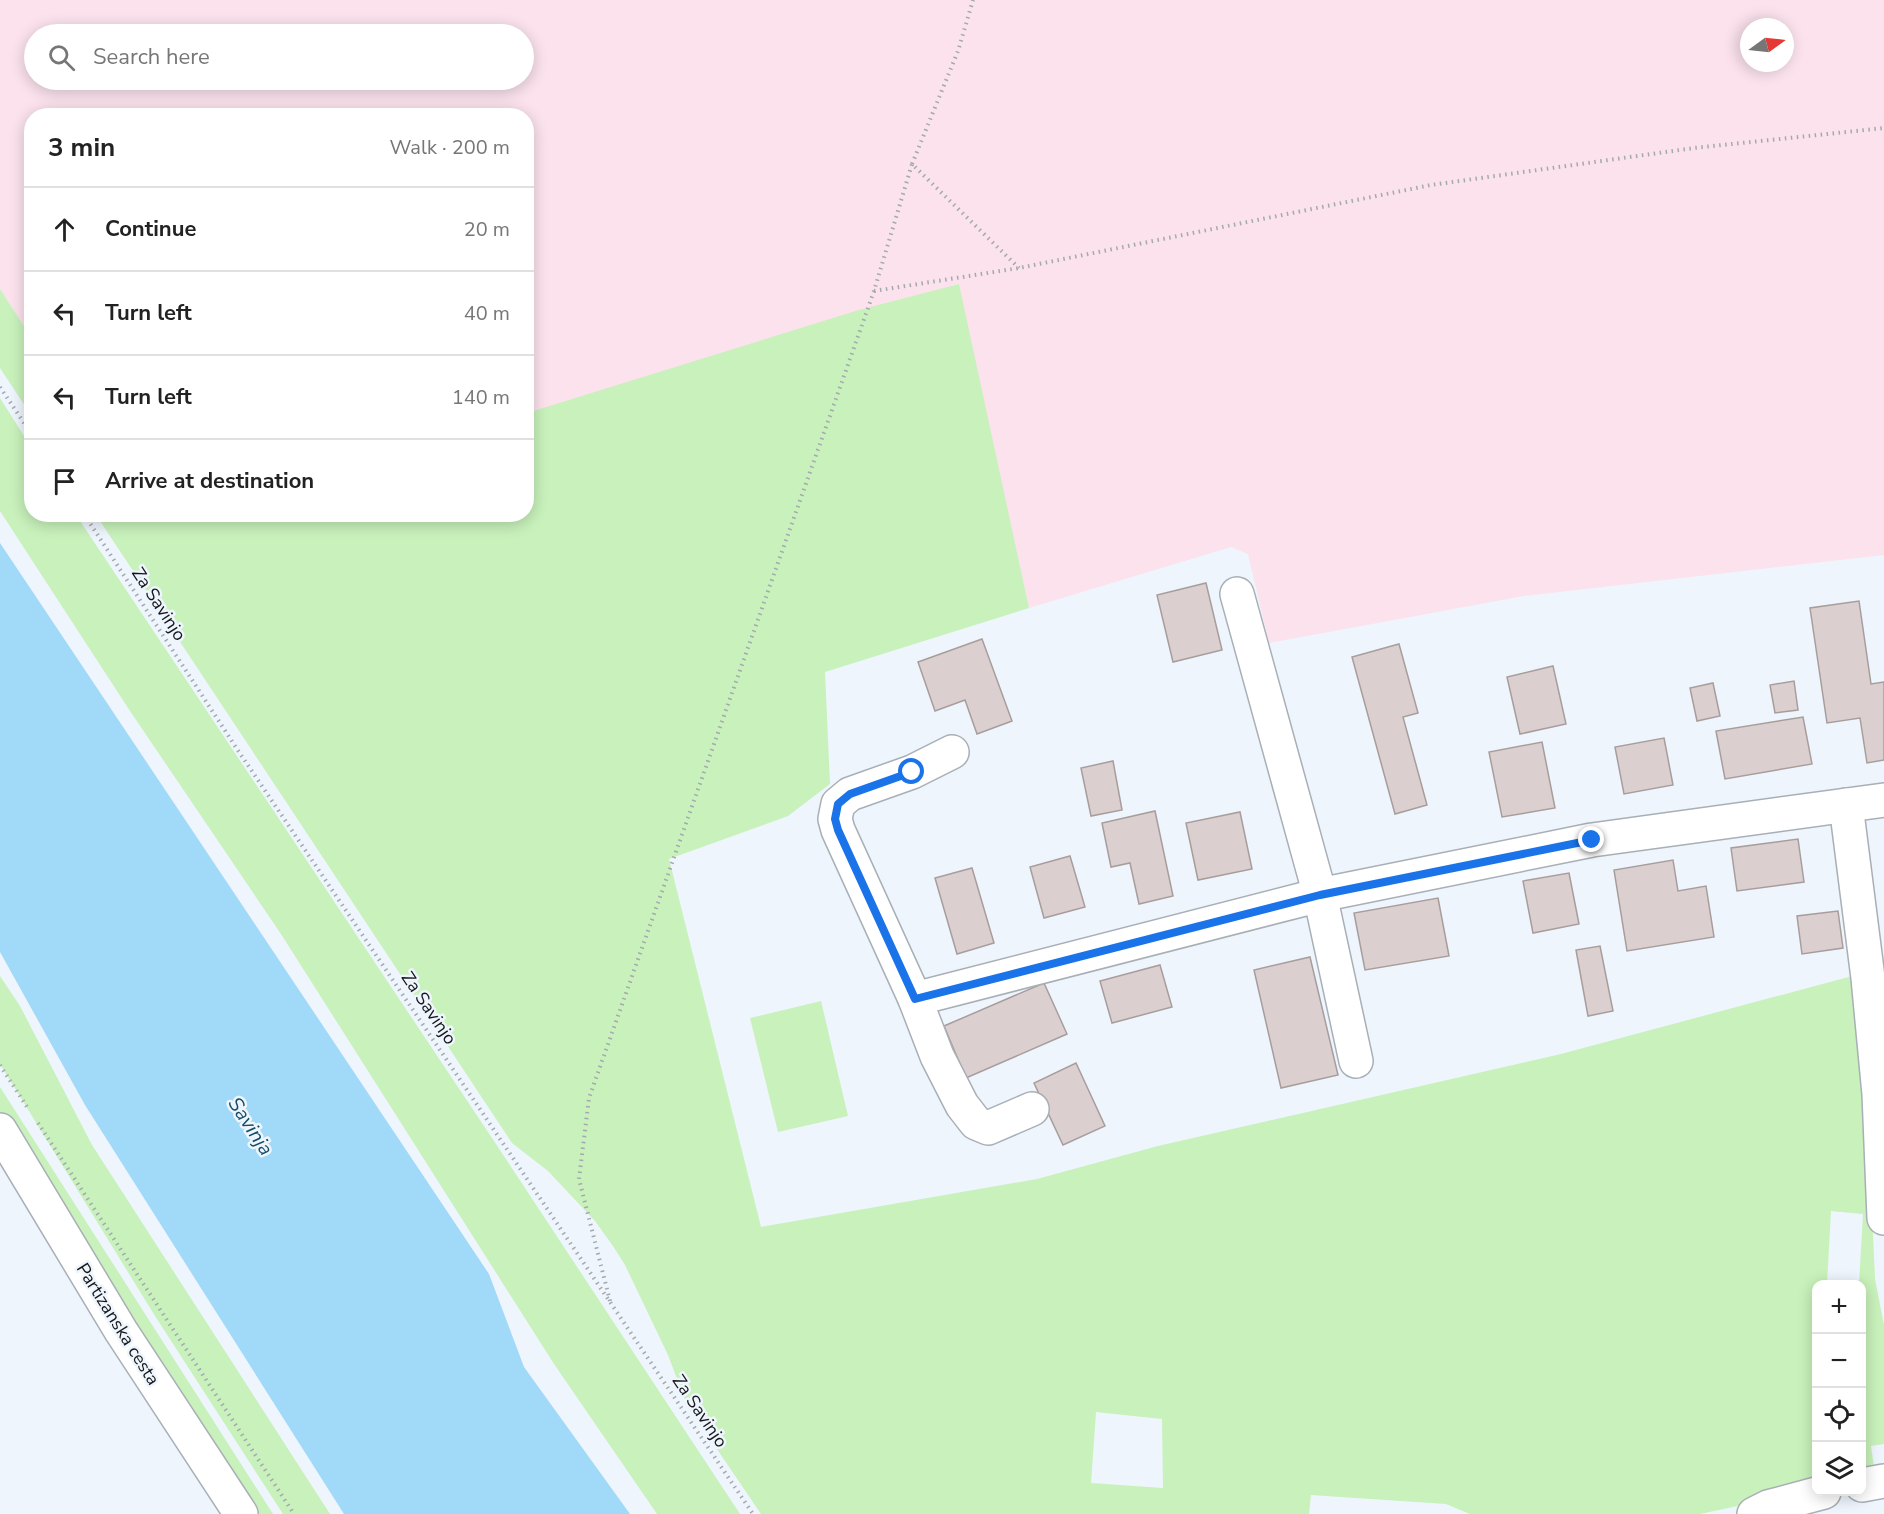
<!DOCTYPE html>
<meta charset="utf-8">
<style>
body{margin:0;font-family:"Nunito Sans",sans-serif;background:#f2f2f2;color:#222}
.controls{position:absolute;right:18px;bottom:18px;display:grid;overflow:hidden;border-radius:12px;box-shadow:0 3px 15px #0003}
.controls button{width:54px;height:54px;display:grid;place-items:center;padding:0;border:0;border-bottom:2px solid #e0e0e0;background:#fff;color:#222;font:30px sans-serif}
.compass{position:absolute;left:1740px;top:18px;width:54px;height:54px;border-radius:50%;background:#fff;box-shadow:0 3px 15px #0003;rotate:75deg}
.stop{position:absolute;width:18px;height:18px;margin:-14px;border:4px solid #1a73e8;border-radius:50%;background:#fff}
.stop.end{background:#1a73e8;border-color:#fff;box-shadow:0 2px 6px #0008}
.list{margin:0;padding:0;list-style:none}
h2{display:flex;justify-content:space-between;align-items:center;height:78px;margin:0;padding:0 24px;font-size:26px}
h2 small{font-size:20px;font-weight:400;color:#767676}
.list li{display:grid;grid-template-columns:39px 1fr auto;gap:18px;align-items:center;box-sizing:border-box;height:84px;padding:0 24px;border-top:2px solid #e0e0e0}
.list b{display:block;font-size:22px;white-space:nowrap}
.list em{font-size:20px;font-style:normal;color:#767676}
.icon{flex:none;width:33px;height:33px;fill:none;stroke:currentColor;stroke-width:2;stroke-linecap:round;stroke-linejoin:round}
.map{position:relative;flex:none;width:1884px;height:1514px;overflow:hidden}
.search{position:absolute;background:#fff;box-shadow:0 3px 15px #0003;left:24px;top:24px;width:510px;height:66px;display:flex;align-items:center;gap:15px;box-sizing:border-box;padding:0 21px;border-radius:33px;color:#767676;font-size:22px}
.panel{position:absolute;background:#fff;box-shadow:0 3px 15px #0003;left:24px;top:108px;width:510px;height:414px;border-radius:24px}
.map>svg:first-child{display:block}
.commercial{fill:#fbe2ed;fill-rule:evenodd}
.green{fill:#c8f1bb;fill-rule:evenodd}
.water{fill:#a1d9f9}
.building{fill:#dbd0cf;stroke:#a89d9d;stroke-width:1.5}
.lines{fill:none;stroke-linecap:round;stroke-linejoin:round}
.minor-casing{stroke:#a8afb6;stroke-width:36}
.path{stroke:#a4a9af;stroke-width:4;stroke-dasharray:1.5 4.5;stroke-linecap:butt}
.minor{stroke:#fff;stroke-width:33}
.route{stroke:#1a73e8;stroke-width:8}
.labels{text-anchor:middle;stroke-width:5;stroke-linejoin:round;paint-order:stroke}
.street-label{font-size:18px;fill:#15171a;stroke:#eef5fc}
.water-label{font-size:20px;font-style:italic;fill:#154d69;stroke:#eef5fc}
</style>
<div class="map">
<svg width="1884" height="1514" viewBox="0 0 1884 1514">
<rect width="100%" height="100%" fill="#eef5fc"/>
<path class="commercial" d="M0 0H1884V555L1524 596 1269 643 1248 554 1231 547 1029 608 958 284 527 414 526 116H32L31 337 0 289ZM1749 27H1785V63H1749ZM34 34H524V80H34Z"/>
<g class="green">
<path d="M959 284 1029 608 825 672 830 784 788 816 669 859 761 1227 1037 1179 1158 1146 1561 1054 1856 975 1869 1145 1875 1279 1884 1325V1444L1871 1446 1874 1467 1862 1471V1284H1859L1863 1214 1831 1211 1827 1284H1816V1484L1747 1504 1700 1514H1470L1446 1504 1311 1495 1309 1514H761L687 1405 668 1355 625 1265 613 1246 595 1221 548 1171 512 1143 96 515H146L149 519 169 514H526L527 413 859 310ZM1096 1412 1162 1419 1163 1488 1091 1483Z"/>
<polygon points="0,289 31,337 31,415 0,368"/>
<polygon points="0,398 31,447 32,514 76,515 496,1144 740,1514 657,1514 554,1364 281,934 130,711 0,511"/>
<polygon points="0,976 20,1006 92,1145 330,1514 283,1514 155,1316 0,1064"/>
<polygon points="821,1001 848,1116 778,1132 750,1018"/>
<polygon points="0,1087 273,1514 257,1514 0,1111"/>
</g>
<polygon class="water" points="0,543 489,1274 524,1367 630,1514 344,1514 85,1105 0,952"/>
<g class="building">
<polygon points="1206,583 1222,650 1173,662 1157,595"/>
<polygon points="1859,601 1871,684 1884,682 1884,760 1867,763 1860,718 1827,723 1810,608"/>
<polygon points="982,639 1012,721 977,734 965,700 935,711 918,662"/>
<polygon points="1399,644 1418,713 1403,717 1427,805 1395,814 1352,657"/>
<polygon points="1553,666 1566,724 1520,734 1507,677"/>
<polygon points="1794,681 1798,710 1775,713 1770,685"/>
<polygon points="1713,683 1720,716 1697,721 1690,688"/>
<polygon points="1803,717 1812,764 1725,779 1716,731"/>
<polygon points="1664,738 1673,785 1624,794 1615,747"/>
<polygon points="1542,742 1555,808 1502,817 1489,752"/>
<polygon points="1113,761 1122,810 1091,816 1081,768"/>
<polygon points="1155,811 1173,896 1139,904 1130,863 1111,867 1102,823"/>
<polygon points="1240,812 1252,869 1198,880 1186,823"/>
<polygon points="1798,839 1804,882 1737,891 1731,848"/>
<polygon points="1070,856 1085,907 1044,918 1030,867"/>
<polygon points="1673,860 1678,891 1706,886 1714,937 1627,951 1614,870"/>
<polygon points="972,868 994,943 957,954 935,878"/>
<polygon points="1569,873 1579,924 1533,933 1523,881"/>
<polygon points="1438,898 1449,956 1365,970 1354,913"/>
<polygon points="1838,911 1843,948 1802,954 1797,916"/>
<polygon points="1600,946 1613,1011 1588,1016 1576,950"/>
<polygon points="1310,957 1338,1075 1281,1088 1254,970"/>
<polygon points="1160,965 1172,1007 1112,1023 1100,981"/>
<polygon points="1044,983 1067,1034 966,1078 944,1026"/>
<polygon points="1076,1063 1105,1126 1063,1145 1034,1083"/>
</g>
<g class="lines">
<defs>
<g id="minor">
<polyline points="1237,594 1320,895 1356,1061"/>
<polyline points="952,752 912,772 850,794 838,804 835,819 838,830 915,999 937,1056 962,1105 976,1123 988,1128 1032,1109"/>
<polyline points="1846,805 1868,978 1879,1094 1884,1218"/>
<polyline points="915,999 1320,895 1592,840 1884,800"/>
<polyline points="0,1130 121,1331 241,1514"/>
<polyline points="1862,1485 1884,1481"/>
<polyline points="1754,1514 1768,1507 1824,1492"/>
</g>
</defs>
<use href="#minor" class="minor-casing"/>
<g class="path">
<polyline points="912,164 958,51 973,0"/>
<polyline points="874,291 1019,268 1431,185 1694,148 1884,128"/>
<polyline points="0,387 32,435"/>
<polyline points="84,514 237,749 753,1514"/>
<polyline points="0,1065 29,1110"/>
<polyline points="38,1123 294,1514"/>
<polyline points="610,1301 579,1179 589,1098 874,291 912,164 1019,268"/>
</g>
<use href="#minor" class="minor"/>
</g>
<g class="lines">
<polyline class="route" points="912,772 850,794 838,804 835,819 838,830 915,999 1320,895 1592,840"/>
</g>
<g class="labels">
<g class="street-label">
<text transform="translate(159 604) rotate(57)" y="6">Za Savinjo</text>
<text transform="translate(429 1008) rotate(56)" y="6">Za Savinjo</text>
<text transform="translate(118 1324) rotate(58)" y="6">Partizanska cesta</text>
<text transform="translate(700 1411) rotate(56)" y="6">Za Savinjo</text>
</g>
<g class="water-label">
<text transform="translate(251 1126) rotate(57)" y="7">Savinja</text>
</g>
</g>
</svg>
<div class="controls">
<button>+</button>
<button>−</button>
<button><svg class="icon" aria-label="locate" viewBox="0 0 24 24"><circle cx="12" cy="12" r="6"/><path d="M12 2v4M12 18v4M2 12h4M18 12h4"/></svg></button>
<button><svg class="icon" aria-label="layers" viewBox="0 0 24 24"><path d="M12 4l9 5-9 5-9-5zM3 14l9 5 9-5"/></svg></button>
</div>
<svg class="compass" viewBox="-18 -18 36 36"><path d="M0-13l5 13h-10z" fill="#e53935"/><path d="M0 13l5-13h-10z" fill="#767676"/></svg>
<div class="stop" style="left:912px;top:772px"></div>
<div class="stop end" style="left:1592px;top:840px"></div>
<div class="search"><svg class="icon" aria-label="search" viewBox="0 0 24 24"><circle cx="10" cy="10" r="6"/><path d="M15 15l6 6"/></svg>Search here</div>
<section class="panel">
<h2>3 min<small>Walk · 200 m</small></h2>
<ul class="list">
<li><svg class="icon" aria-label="ahead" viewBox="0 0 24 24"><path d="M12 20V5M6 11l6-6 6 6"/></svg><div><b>Continue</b></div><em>20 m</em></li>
<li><svg class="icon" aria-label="left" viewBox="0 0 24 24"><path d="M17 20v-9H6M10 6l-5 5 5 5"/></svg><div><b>Turn left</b></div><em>40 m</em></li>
<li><svg class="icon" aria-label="left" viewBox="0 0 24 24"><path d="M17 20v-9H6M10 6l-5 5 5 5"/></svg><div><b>Turn left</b></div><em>140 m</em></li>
<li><svg class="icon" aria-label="arrive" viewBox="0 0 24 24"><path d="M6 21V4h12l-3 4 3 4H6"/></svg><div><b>Arrive at destination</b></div></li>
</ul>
</section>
</div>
